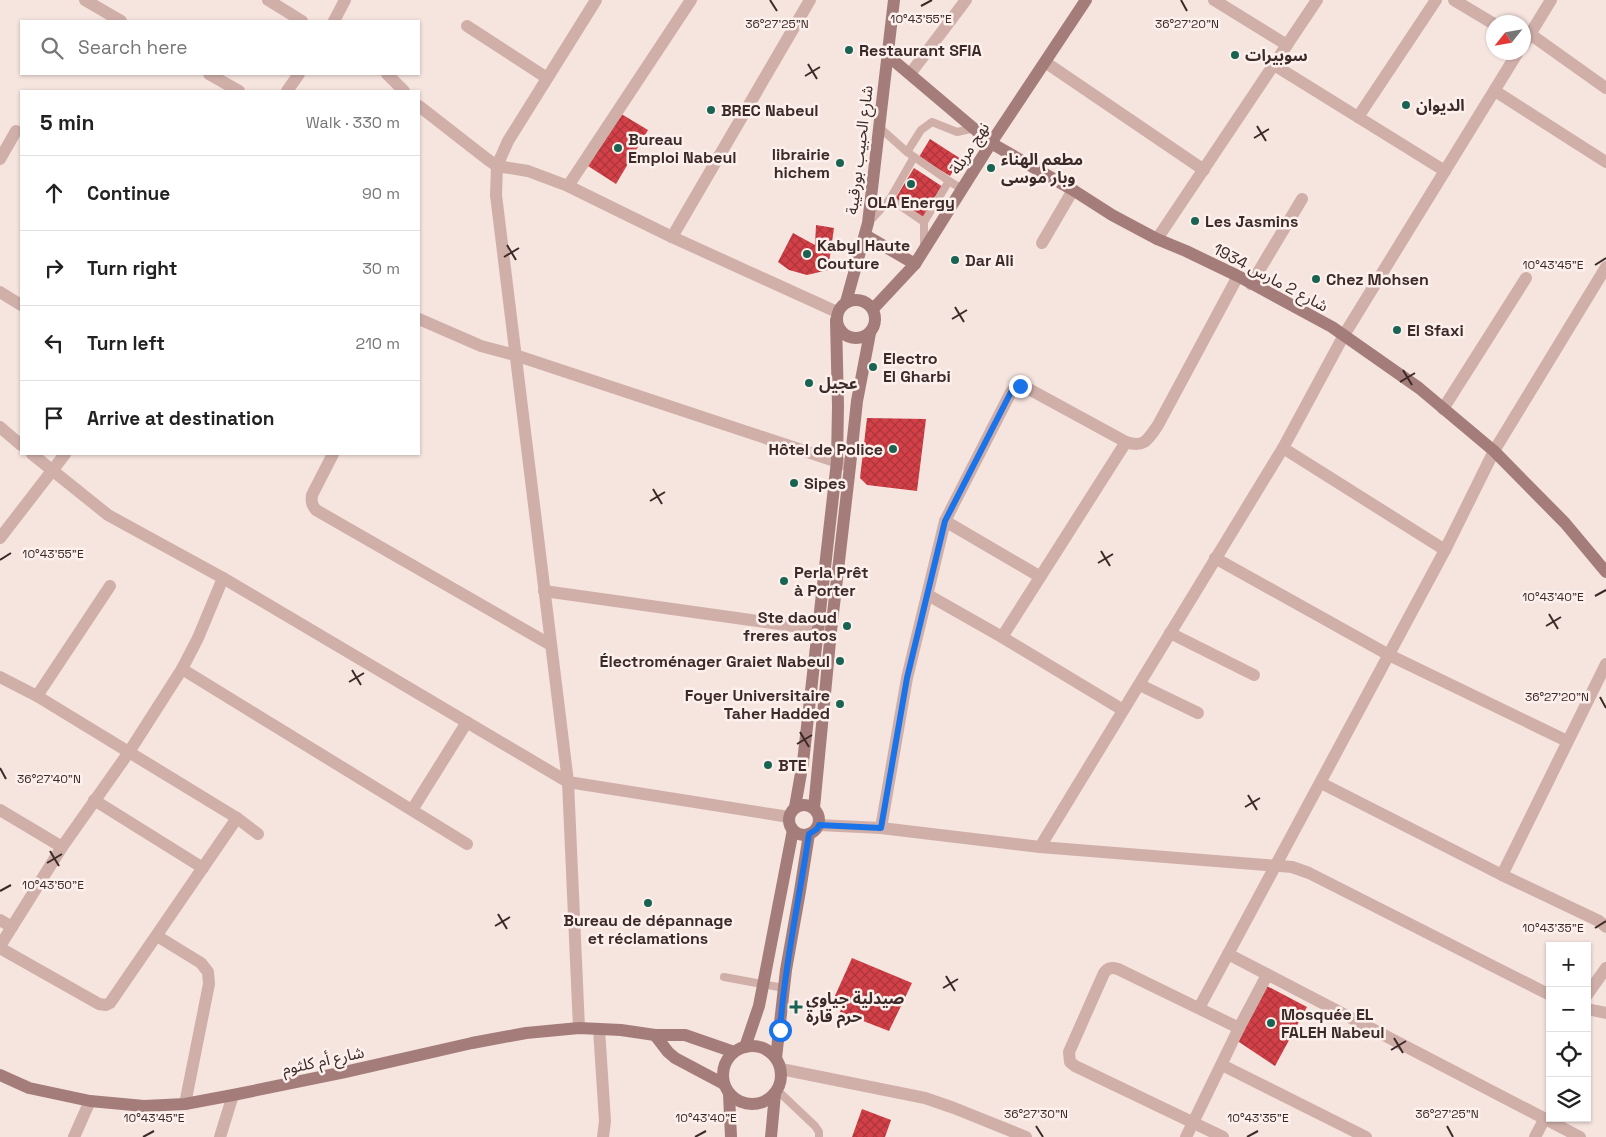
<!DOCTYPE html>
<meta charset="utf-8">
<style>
body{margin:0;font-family:"Space Grotesk","Noto Sans Arabic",sans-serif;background:#f6f6f6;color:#222}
.controls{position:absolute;right:15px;bottom:15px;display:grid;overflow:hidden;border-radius:0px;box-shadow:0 1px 4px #0004}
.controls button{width:45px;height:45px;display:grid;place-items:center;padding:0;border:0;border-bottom:1px solid #e0e0e0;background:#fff;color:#222;font:25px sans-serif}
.compass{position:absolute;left:1486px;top:15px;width:45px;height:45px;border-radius:50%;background:#fff;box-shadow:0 1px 4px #0004;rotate:239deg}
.stop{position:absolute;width:15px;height:15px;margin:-11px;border:4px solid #1a73e8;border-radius:50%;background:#fff}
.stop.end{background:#1a73e8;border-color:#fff;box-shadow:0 1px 5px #0008}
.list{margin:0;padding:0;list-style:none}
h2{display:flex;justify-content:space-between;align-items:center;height:65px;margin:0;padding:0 20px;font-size:21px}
h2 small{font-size:16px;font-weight:400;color:#767676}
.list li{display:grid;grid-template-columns:32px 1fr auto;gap:15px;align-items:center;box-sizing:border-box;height:75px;padding:0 20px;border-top:1px solid #e0e0e0}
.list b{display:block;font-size:19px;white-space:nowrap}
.list em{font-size:16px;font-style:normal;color:#767676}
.icon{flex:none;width:28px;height:28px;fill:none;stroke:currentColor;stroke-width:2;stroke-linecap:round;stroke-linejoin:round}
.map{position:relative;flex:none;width:1606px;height:1137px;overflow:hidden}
.search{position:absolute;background:#fff;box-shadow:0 1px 4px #0004;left:20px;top:20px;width:400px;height:55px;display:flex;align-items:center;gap:12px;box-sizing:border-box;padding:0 18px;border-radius:0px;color:#767676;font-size:19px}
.panel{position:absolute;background:#fff;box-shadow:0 1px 4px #0004;left:20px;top:90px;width:400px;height:365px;border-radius:0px}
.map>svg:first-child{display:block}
.building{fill:url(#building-cross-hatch)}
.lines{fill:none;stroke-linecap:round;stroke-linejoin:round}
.lane{stroke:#d0afa9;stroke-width:8}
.street{stroke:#d0afa9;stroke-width:12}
.secondary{stroke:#a47d7a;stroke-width:12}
.route{stroke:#1a73e8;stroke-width:6}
.ticks{fill:none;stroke:#3c2a29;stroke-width:2}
.poi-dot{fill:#196352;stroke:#fcf0ec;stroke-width:2}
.labels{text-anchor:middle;stroke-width:5;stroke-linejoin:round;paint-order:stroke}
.poi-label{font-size:16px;font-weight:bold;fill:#3c2a29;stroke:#fcf0ec;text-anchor:start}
.street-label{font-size:16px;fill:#3c2a29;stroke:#fcf0ec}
.ticks-label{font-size:12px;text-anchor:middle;fill:#3c2a29;stroke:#fcf0ec;stroke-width:5;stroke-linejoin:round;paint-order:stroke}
</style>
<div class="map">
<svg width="1606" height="1137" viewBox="0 0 1606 1137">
<defs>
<pattern id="building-cross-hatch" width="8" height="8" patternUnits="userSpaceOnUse" patternTransform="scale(1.25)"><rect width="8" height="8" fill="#d34047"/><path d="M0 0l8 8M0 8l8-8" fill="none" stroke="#ac363b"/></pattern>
</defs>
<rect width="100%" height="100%" fill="#f6e4df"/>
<g class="building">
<polygon points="618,112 648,130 616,184 588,166"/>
<polygon points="930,139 961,159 950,176 919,157"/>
<polygon points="914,168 943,187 924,218 895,199"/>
<polygon points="816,225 834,228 828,270 807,275 789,270 778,262 793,233 815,245"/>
<polygon points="867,418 926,419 917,491 867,485 860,478"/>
<polygon points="852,958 912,983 889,1031 840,1012 843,1003 834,998"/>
<polygon points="1265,985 1307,1007 1275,1066 1236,1040"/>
<polygon points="862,1109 891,1120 885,1137 852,1137"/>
</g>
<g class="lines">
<g class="lane">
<polyline points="879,127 907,152 949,181"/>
<polyline points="907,152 921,130 932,122 957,132 975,128"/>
<polyline points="890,199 924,222"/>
<polyline points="870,221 890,199 914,157"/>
<polyline points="924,246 924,222 949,181 962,189"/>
<polyline points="724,977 784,988"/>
<polyline points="777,1090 815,1126 819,1132 819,1137"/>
</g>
<g class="street">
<polyline points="85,0 121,21"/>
<polyline points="268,0 302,21"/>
<polyline points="1214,0 1287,45"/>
<polyline points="1454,0 1494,24"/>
<polyline points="334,21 345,0"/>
<polyline points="467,26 547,78"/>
<polyline points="1530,34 1606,88"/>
<polyline points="1524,44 1551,0"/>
<polyline points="1045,62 1204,170"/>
<polyline points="1274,65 1445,171"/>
<polyline points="209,74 239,91"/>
<polyline points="387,74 404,91"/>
<polyline points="910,74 966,0"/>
<polyline points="287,91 299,74"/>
<polyline points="1495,91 1606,162"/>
<polyline points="419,106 487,159 497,166 528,171 568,186 672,237 837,312"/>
<polyline points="1358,117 1436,0"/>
<polyline points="0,159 16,131"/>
<polyline points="568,186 691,0"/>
<polyline points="672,237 810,0"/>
<polyline points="1157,239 1317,0"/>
<polyline points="1042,243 1073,190"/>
<polyline points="1251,284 1302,199"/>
<polyline points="0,292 21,305"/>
<polyline points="419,319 481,346 515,355 847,465"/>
<polyline points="1443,409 1526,278"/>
<polyline points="0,427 21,445"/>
<polyline points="1283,448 1445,550"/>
<polyline points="32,454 108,515 223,578 568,782 789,817"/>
<path d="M333 454 312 495C311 502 312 505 316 510L551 645"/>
<polyline points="945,521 1039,576"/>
<polyline points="0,538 65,454"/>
<polyline points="1215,558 1389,655 1567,741"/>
<polyline points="544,591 829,631"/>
<path d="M928 595 1002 637 1126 442C1144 448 1148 440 1158 425L1238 276"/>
<polyline points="1170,633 1254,675"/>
<polyline points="1002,637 1123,710"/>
<polyline points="182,669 467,844"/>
<polyline points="0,677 37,696 237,818 258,834"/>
<polyline points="1140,685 1198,713"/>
<polyline points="37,696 110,586"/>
<polyline points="1321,783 1502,875 1599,921 1606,927"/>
<polyline points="94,800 203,868"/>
<polyline points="0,810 62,847"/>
<polyline points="412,810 467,722"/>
<polyline points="819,825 881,828 1040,847 1292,867 1309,873 1550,995"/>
<path d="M881 828 907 678 945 521 1011 392C1017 387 1019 386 1027 388L1126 442"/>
<polyline points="1040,847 1283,448 1344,335 1518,52"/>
<polyline points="1502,875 1606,664"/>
<polyline points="0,920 12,927"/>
<polyline points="157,936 201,963 208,972 209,984 185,1104"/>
<polyline points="0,946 62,847 129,752 182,669 198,638 223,578"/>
<polyline points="0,948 99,1004 106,1005 110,1003 237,818"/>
<polyline points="1228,954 1580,1137"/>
<polyline points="1587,995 1606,968"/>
<polyline points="1199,1008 1445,550 1494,451 1606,267"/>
<polyline points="1587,1009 1606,1013"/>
<polyline points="579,1028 568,782 496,195 497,166 508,141 596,0"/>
<polyline points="599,1029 605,1121 603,1137"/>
<polyline points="1222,1065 1366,1137"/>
<polyline points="781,1069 925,1098 954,1108 1026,1137"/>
<polyline points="74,1137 90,1101"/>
<polyline points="220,1137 233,1095"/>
<polyline points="1186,1137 1239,1028 1267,975"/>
<path d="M1223 1137 1075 1066 1070 1062 1069 1052 1104 973C1108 968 1111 967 1118 969L1239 1028"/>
<polyline points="1535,1137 1545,1118"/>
</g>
<g class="secondary">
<polyline points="887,55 991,143 1073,190 1112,215 1157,239 1186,251 1238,276 1332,327 1419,388 1494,451 1565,523 1606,572"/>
<polyline points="865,235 915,264"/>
<circle cx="856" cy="319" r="19"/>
<polyline points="846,302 868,223 894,0"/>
<polyline points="873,309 915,264 991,143 1086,0"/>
<circle cx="804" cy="820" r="15"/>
<polyline points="795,807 803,762 837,461 838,406 836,320"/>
<polyline points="814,808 831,631 850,466 857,401 870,333"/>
<polyline points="655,1035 668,1052 675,1058 724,1084"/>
<circle cx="752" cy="1075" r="29"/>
<polyline points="745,1047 759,1006 793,830"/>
<polyline points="776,1058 786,970 800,891 809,834"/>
<polyline points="0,1075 29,1088 90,1101 144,1106 185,1104 233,1095 345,1072 472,1043 526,1033 579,1028 621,1030 655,1035 685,1035 734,1052"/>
<polyline points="729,1094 731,1137"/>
<polyline points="771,1137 775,1094"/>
</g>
</g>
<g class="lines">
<path class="route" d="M780 1030C785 964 799 900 809 834L817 829 819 825 881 828 907 678 945 521 1011 392 1020 386"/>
</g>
<path class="ticks" d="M770 0 777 11M1181 0 1187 11M921 6 932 0M808 64 817 79M805 76 820 67M1257 126 1266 141M1254 138 1269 129M507 245 516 260M504 257 519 248M1595 265 1606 258M955 307 964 322M952 319 967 310M1403 370 1412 385M1400 382 1415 373M653 489 662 504M650 501 665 492M1101 551 1110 566M0 560 11 553M1098 563 1113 554M1595 596 1606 590M1549 614 1558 629M1546 626 1561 617M352 670 361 685M349 682 364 673M1600 697 1606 708M800 732 809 747M797 744 812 735M0 768 6 779M1248 795 1257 810M1245 807 1260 798M50 851 59 866M47 863 62 854M0 891 11 885M498 914 507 929M495 926 510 917M1595 928 1606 921M946 976 955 991M943 988 958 979M1394 1038 1403 1053M1391 1050 1406 1041M1036 1126 1043 1137M1447 1126 1453 1137M143 1137 154 1131M695 1137 706 1131M1247 1137 1258 1131"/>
<g class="poi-dot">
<circle cx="849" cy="50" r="5"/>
<circle cx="1235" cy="55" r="5"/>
<circle cx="1406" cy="105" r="5"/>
<circle cx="711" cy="110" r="5"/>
<circle cx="618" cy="148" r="5"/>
<circle cx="840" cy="163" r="5"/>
<circle cx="991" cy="168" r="5"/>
<circle cx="911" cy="184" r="5"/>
<circle cx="1195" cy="221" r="5"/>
<circle cx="807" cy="254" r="5"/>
<circle cx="955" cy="260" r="5"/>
<circle cx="1316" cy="279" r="5"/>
<circle cx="1397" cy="330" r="5"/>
<circle cx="873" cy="367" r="5"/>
<circle cx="809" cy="383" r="5"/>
<circle cx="893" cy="449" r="5"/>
<circle cx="794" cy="483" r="5"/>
<circle cx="784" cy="581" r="5"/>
<circle cx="847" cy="626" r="5"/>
<circle cx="840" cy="661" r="5"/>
<circle cx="840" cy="704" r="5"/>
<circle cx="768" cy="765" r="5"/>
<circle cx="648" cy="903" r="5"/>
<path d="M793.5 999.5h5v5h5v5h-5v5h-5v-5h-5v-5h5z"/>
<circle cx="1271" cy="1023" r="5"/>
</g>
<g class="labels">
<g class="poi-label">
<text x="859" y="56">Restaurant SFIA</text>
<text x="1245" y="61">سوبيرات</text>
<text x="1416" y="111">الديوان</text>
<text x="721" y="116">BREC Nabeul</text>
<text x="628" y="145">Bureau<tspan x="628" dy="18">Emploi Nabeul</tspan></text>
<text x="830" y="160" text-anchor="end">librairie<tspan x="830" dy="18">hichem</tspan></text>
<text x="1001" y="165">مطعم الهناء<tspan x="1001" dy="18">وبار موسى</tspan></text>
<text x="911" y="208" text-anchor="middle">OLA Energy</text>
<text x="1205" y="227">Les Jasmins</text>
<text x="817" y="251">Kabyl Haute<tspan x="817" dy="18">Couture</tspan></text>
<text x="965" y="266">Dar Ali</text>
<text x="1326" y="285">Chez Mohsen</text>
<text x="1407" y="336">El Sfaxi</text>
<text x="883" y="364">Electro<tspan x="883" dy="18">El Gharbi</tspan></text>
<text x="819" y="389">عجيل</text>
<text x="883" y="455" text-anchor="end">Hôtel de Police</text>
<text x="804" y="489">Sipes</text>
<text x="794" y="578">Perla Prêt<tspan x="794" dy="18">à Porter</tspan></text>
<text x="837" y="623" text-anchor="end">Ste daoud<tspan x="837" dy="18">freres autos</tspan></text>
<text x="830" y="667" text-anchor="end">Électroménager Graiet Nabeul</text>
<text x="830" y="701" text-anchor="end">Foyer Universitaire<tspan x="830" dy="18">Taher Hadded</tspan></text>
<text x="778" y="771">BTE</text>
<text x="648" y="926" text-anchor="middle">Bureau de dépannage<tspan x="648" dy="18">et réclamations</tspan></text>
<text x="806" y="1004">صيدلية جياوي<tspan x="806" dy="18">حرم قارة</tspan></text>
<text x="1281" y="1020">Mosquée EL<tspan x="1281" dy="18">FALEH Nabeul</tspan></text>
</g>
<g class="street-label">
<text transform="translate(969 148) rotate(-57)" y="6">نهج مربلة</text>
<text transform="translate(859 150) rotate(-83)" y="6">شارع الحبيب بورقيبة</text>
<text transform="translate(1271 277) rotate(28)" y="6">شارع 2 مارس 1934</text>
<text transform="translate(323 1060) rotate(-12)" y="6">شارع أم كلثوم</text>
</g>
</g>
<g class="ticks-label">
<text x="921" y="23">10°43'55"E</text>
<text x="777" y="28">36°27'25"N</text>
<text x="1187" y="28">36°27'20"N</text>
<text x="1553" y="269">10°43'45"E</text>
<text x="53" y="558">10°43'55"E</text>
<text x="1553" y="601">10°43'40"E</text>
<text x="1557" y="701">36°27'20"N</text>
<text x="49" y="783">36°27'40"N</text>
<text x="53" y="889">10°43'50"E</text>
<text x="1553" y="932">10°43'35"E</text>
<text x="1036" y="1118">36°27'30"N</text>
<text x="1447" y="1118">36°27'25"N</text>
<text x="154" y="1122">10°43'45"E</text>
<text x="706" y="1122">10°43'40"E</text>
<text x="1258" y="1122">10°43'35"E</text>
</g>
</svg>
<div class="controls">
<button>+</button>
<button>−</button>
<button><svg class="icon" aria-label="locate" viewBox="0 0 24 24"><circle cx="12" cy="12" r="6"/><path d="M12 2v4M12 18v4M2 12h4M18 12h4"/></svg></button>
<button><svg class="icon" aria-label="layers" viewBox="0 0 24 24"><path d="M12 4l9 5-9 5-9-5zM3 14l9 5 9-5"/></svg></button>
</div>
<svg class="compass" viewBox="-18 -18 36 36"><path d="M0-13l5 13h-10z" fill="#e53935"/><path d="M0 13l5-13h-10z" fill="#767676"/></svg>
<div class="stop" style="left:780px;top:1030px"></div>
<div class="stop end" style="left:1020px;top:386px"></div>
<div class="search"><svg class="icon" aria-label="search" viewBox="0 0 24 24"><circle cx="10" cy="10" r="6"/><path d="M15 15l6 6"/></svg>Search here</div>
<section class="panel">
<h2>5 min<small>Walk · 330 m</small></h2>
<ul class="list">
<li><svg class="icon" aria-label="ahead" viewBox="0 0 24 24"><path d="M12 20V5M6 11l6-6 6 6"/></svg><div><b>Continue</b></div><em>90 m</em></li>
<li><svg class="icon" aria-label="right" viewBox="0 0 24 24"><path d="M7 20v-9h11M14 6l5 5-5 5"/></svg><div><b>Turn right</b></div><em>30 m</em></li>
<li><svg class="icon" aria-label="left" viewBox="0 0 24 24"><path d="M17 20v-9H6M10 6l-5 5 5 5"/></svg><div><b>Turn left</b></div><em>210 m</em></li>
<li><svg class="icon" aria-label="arrive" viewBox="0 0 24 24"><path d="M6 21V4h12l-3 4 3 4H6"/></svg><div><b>Arrive at destination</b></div></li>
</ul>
</section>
</div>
